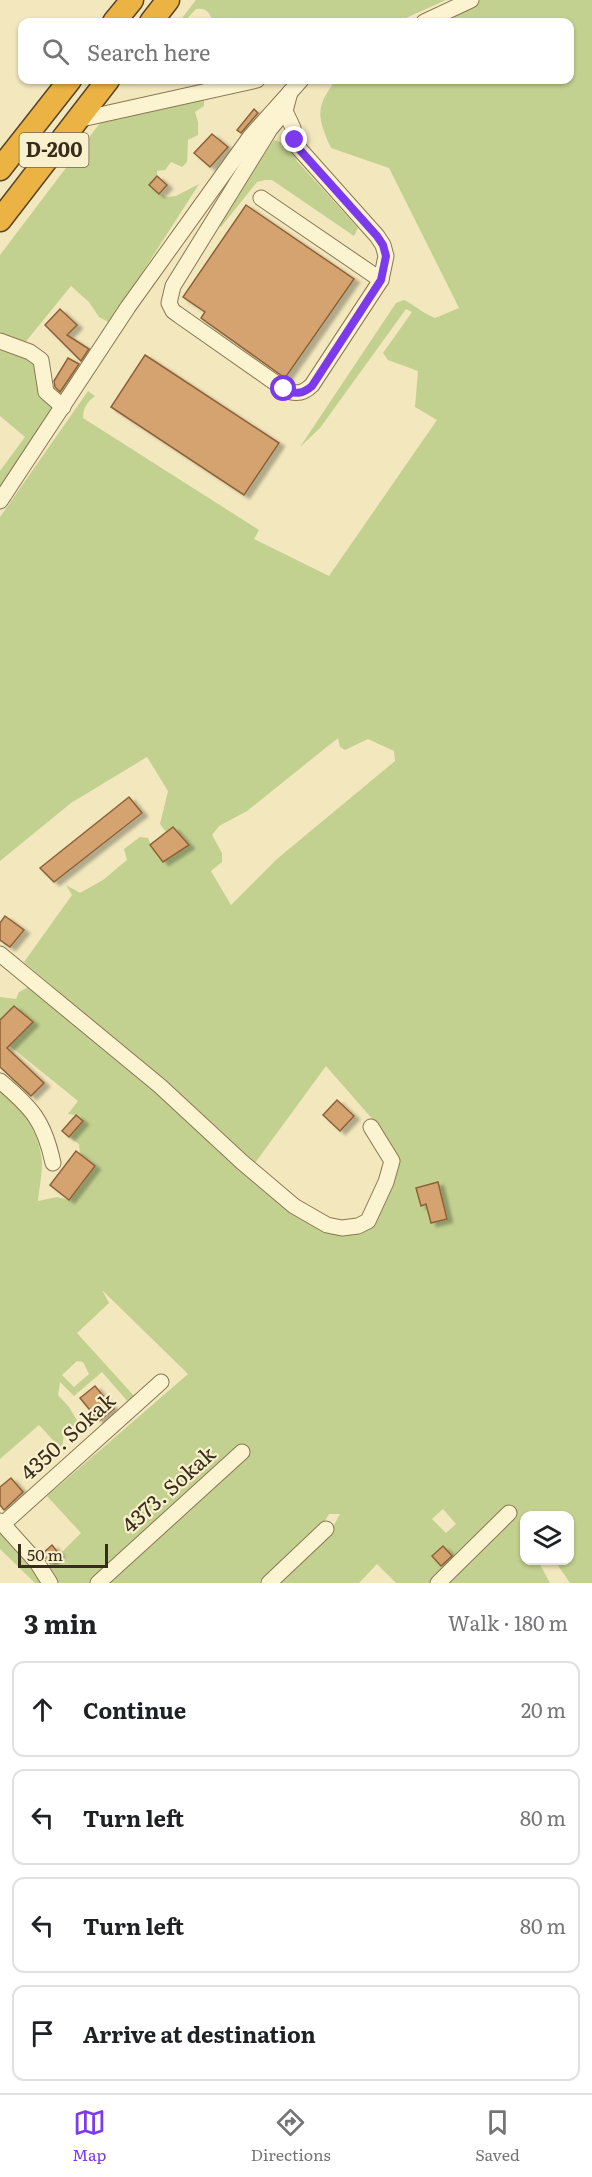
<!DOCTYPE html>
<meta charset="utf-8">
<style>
body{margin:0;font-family:Literata,serif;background:#f6f6f6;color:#202124}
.controls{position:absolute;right:18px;bottom:18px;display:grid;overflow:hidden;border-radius:12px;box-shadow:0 2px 4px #0004}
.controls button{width:54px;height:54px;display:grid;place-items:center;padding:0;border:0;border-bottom:2px solid #e0e0e0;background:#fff;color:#202124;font:30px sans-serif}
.scale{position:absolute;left:18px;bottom:15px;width:90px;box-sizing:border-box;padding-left:6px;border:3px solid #392c1b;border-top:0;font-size:16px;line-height:21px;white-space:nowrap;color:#392c1b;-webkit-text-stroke:4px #f9f0cd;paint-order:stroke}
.stop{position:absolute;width:18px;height:18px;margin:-14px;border:4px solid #7c3aed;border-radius:50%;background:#fff}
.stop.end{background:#7c3aed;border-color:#fff;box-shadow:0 2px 6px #0008}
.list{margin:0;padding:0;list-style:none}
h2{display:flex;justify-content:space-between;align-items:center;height:78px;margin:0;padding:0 24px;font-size:26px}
h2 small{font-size:20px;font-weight:400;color:#757577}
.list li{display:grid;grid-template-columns:39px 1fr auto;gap:18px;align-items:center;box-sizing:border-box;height:96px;margin:0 12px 12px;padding:0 12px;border:2px solid #e0e0e0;border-radius:12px}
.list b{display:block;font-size:22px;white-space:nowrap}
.list em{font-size:20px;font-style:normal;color:#757577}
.icon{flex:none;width:33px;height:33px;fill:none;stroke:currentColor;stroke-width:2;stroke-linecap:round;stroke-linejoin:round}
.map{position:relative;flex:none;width:592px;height:1583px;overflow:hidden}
.search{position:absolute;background:#fff;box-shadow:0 2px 4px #0004;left:18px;right:18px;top:18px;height:66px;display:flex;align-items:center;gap:15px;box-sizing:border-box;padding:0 21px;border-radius:12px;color:#757577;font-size:22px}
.sheet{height:510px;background:#fff}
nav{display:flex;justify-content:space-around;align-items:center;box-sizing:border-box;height:84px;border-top:2px solid #e0e0e0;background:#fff;font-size:16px;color:#757577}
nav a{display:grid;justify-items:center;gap:3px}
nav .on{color:#7c3aed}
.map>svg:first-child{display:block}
.green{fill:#c3d190;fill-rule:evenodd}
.building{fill:#d4a36f;stroke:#8d6238;stroke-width:1.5;filter:url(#shadow)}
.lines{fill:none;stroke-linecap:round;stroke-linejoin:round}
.minor-casing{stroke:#8b7754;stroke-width:17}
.highway-casing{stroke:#584429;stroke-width:25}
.minor{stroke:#fcf3d1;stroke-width:15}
.highway{stroke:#ebb244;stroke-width:22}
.route{stroke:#7c3aed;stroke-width:8}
.labels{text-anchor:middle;stroke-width:4.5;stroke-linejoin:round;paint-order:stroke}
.shield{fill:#f9f0cd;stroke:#736750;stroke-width:1.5}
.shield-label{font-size:20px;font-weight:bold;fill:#392c1b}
.street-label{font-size:21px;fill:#392c1b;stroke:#f9f0cd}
</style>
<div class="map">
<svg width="592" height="1583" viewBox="0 0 592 1583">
<defs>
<filter id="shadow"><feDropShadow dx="5.5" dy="3.5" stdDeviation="1.5" flood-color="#0004"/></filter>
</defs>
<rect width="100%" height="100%" fill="#f2e7bd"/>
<g class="green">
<path d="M196 0H446L397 22H213C209 12 207 8 196 9L184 22H179Z"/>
<path d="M481 0H592V1583H570L555 1561 570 1560V1516H524V1560L538 1561 550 1583H444L443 1570 429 1583H396L377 1564 359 1583H279L329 1534 340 1514H329L320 1529 262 1583H60L56 1580 49 1565 81 1533 47 1496 188 1374 102 1290 109 1303 77 1333 135 1397 129 1403 102 1372 74 1396 60 1382 58 1395 69 1407 79 1424 64 1432 62 1450 39 1425 0 1459V1087C20 1105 41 1135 42 1163 42 1176 39 1189 38 1201L57 1197 69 1200 95 1166 80 1155 79 1144 69 1137 83 1121 76 1115 68 1114 78 1101 0 1038V997L16 999 19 992 30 986 121 1061 231 1160 291 1210 362 1231 394 1168 374 1121 326 1066 255 1163 211 1122 24 962 72 895 66 885 80 893 103 880 127 860 124 849 140 837 148 838 151 845 163 862 189 845 173 827 166 832 160 824 168 791 147 757 71 803 0 861V517L88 391 95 396C87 402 83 408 83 418L259 530 254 539 329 576 437 420 415 407 418 371 388 360 383 353 412 312 406 309 320 428 300 447 396 303 404 300C416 306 424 314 435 318L459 308 389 168 331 148C317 117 315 107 336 80H570V22H437ZM338 738 340 747 345 750 368 739 394 751 395 761 277 859 231 905 211 871 222 862V853L212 835 219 826 247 811ZM14 1006 33 1022 20 1035 2 1019ZM77 1361 83 1362 89 1374 74 1387 62 1375ZM443 1509 456 1524 446 1533 432 1519Z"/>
<polygon points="204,99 204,106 195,112 198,122 198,135 188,140 187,162 182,167 171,162 165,170 157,171 157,176 149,185 166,197 176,196 199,184 110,323 99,317 89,302 71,286 23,345 0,334 0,255 100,123 111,116"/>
<polygon points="274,140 291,146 297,161 358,228 354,236 272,180 265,180 257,182 221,227 217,224"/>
<polygon points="0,346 36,361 54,414 0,494 0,471 25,437 0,416"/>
<polygon points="0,1533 16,1547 45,1583 35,1583 0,1549"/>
</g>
<g class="building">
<polygon points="254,109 258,113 241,133 237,130"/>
<polygon points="212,134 228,147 210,167 194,153"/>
<polygon points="157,176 167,185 159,194 149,185"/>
<polygon points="246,205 354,279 285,378 201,318 205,312 183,297"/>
<polygon points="60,309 77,325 67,335 89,349 81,361 45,325"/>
<polygon points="145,355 279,443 244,495 111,407"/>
<polygon points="68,358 79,364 60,392 55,387 54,381"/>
<polygon points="129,797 142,813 54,882 40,868"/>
<polygon points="173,827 189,845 163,862 150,845"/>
<polygon points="5,916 24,930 10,947 0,940 0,923"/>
<polygon points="14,1006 33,1022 7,1048 44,1083 31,1096 0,1067 0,1020"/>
<polygon points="337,1100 354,1116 340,1131 323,1115"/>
<polygon points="76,1115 83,1121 69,1137 62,1131"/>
<polygon points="76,1151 95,1166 69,1200 50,1185"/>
<polygon points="438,1182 447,1219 431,1223 426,1204 421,1206 416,1188"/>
<polygon points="95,1386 114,1409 99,1421 80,1398"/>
<polygon points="11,1478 23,1492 4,1510 0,1505 0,1487"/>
<polygon points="52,1545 59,1554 50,1563 42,1554"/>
<polygon points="443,1546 452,1556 441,1566 432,1556"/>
</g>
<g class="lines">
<defs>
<g id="minor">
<polyline points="424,22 471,0"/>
<path d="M285 111 293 128 295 144 377 236 383 245 386 256 381 280 312 385C303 394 295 395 284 389L180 316 173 311 169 303 173 286 270 129 285 111 290 92"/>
<polyline points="77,120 257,80"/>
<polyline points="261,198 381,280"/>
<polyline points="0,341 30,352 41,360 46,392 63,407"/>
<polyline points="0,501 128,307 250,137 301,80"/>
<polyline points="0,954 160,1086 242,1162 294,1206 327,1225 342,1228 358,1226 368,1221 386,1182 392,1161 371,1127"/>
<path d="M0 1081C32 1108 44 1121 53 1163"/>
<polyline points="0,1521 36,1561 50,1583"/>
<polyline points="3,1524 161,1382"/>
<polyline points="98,1583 242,1452"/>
<polyline points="269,1583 326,1529"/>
<polyline points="438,1583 509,1513"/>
</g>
<g id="highway">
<polyline points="114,22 132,0"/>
<polyline points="151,22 168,0"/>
<polyline points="0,169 70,80"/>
<polyline points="0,220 108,80"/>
</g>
</defs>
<use href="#minor" class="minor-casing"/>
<use href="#highway" class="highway-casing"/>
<use href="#minor" class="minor"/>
<use href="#highway" class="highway"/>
</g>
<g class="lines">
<path class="route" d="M284 389C295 395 303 394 312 386L381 280 386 256 383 245 377 236 299 149 295 140"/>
</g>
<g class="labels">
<rect class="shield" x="19.5" y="133" width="69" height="34" rx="4.5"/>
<g class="shield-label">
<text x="54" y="157">D-200</text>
</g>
<g class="street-label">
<text transform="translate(68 1437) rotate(-42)" y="7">4350. Sokak</text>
<text transform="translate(169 1490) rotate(-42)" y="7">4373. Sokak</text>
</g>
</g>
</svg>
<div class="controls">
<button><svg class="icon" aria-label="layers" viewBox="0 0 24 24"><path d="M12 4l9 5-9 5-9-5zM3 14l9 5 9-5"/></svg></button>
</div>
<div class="scale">50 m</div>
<div class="stop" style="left:284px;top:389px"></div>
<div class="stop end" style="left:295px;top:140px"></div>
<div class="search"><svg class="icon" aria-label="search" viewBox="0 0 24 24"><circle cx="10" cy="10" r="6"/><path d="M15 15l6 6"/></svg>Search here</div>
</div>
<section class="sheet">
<h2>3 min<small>Walk · 180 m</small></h2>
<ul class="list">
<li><svg class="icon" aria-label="ahead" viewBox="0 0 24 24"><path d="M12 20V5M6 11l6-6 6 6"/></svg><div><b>Continue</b></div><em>20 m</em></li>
<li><svg class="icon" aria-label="left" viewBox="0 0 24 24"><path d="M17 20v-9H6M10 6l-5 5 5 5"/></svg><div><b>Turn left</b></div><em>80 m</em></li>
<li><svg class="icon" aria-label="left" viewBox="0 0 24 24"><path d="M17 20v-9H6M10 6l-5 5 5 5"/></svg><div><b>Turn left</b></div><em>80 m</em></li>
<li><svg class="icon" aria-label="arrive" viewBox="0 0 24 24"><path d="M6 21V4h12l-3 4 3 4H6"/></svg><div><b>Arrive at destination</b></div></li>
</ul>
</section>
<nav>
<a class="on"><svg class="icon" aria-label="map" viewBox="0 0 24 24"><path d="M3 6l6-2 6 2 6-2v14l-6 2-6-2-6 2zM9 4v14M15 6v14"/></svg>Map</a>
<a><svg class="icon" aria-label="directions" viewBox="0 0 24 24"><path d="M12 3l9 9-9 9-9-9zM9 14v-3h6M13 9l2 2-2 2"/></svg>Directions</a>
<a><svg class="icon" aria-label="saved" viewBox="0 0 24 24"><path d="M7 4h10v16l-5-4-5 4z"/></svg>Saved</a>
</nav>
